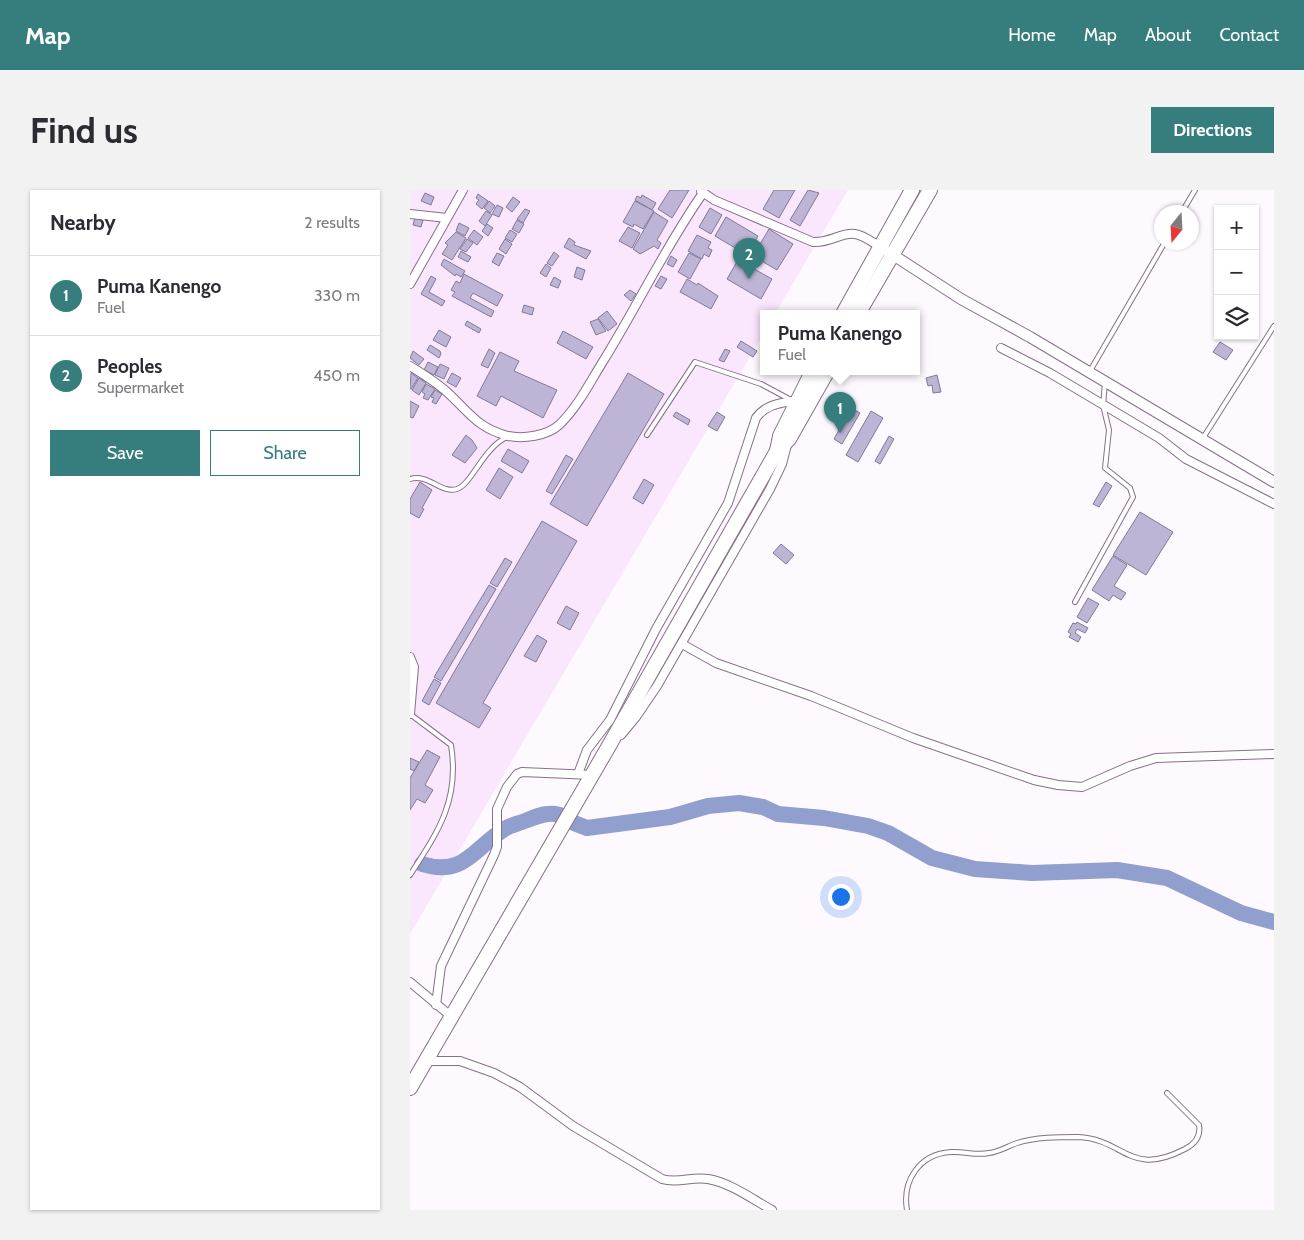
<!DOCTYPE html>
<meta charset="utf-8">
<style>
body{margin:0;font-family:Cabin,sans-serif;background:#f2f2f3;color:#2b2b33}
.controls{position:absolute;right:15px;top:15px;display:grid;overflow:hidden;border-radius:0px;box-shadow:0 1px 4px #0004}
.controls button{width:45px;height:45px;display:grid;place-items:center;padding:0;border:0;border-bottom:1px solid #e1e1e2;background:#fff;color:#2b2b33;font:25px sans-serif}
.compass{position:absolute;left:744px;top:15px;width:45px;height:45px;border-radius:50%;background:#fff;box-shadow:0 1px 4px #0004;rotate:198deg}
.you{position:absolute;left:430px;top:706px;width:18px;height:18px;margin:-12px;border:4px solid #fff;border-radius:50%;background:#1a73e8;box-shadow:0 0 0 8px #1a73e833}
.badge{display:grid;place-items:center;width:32px;height:32px;border-radius:50%;background:#357e7d;color:#fff;font-size:16px;font-weight:700}
.pin{position:absolute;translate:-50% -41px;filter:drop-shadow(0 1px 2px #0008)}
.pin::after{content:'';position:absolute;top:26px;width:18px;height:15px;background:inherit;clip-path:polygon(0 0,100% 0,50% 100%)}
.popup{position:absolute;left:350px;top:120px;width:160px;height:65px;box-sizing:border-box;display:grid;place-content:center;border-radius:0px;background:#fff;filter:drop-shadow(0 1px 4px #0005);font-size:16px;white-space:nowrap;color:#7c7c81}
.popup b{font-size:19px;color:#2b2b33}
.popup::after{content:'';position:absolute;left:50%;top:100%;margin-left:-10px;border:10px solid transparent;border-top-color:#fff}
.list{margin:0;padding:0;list-style:none}
h2{display:flex;justify-content:space-between;align-items:center;height:65px;margin:0;padding:0 20px;font-size:21px}
h2 small{font-size:16px;font-weight:400;color:#7c7c81}
.list li{display:grid;grid-template-columns:32px 1fr auto;gap:15px;align-items:center;box-sizing:border-box;height:80px;padding:0 20px;border-top:1px solid #e1e1e2}
.list b{display:block;font-size:19px;white-space:nowrap}
.list p{margin:0;font-size:16px;white-space:nowrap;color:#7c7c81}
.list em{font-size:16px;font-style:normal;color:#7c7c81}
.actions{display:flex;gap:10px;padding:15px 20px}
.actions a{flex:1;padding:11px 0;border:1px solid #357e7d;border-radius:0px;text-align:center;font-size:18px;color:#357e7d}
.actions .main{background:#357e7d;color:#fff}
.icon{flex:none;width:28px;height:28px;fill:none;stroke:currentColor;stroke-width:2;stroke-linecap:round;stroke-linejoin:round}
.map{position:relative;flex:none;width:864px;height:1020px;overflow:hidden;border-radius:0px}
header{display:flex;align-items:center;gap:30px;box-sizing:border-box;height:70px;padding:0 25px;background:#357e7d;color:#fff}
header strong{font-size:24px}
nav{display:flex;gap:28px;margin-inline-start:auto;font-size:18px}
.intro{display:flex;align-items:center;justify-content:space-between;box-sizing:border-box;height:120px;padding:0 30px}
h1{margin:0;font-size:35px}
.button{padding:12px 22px;border-radius:0px;background:#357e7d;color:#fff;font-size:18px;font-weight:700}
main{display:flex;gap:30px;padding:0 30px}
aside{flex:1;background:#fff;border-radius:0px;box-shadow:0 1px 4px #0004}
.map>svg:first-child{display:block}
.built{fill:#fbe7fd}
.lines{fill:none;stroke-linecap:round;stroke-linejoin:round}
.river{stroke:#909fce;stroke-width:16}
.building{fill:#bdb4d6;stroke:#827999}
.lane-casing{stroke:#876f89;stroke-width:6}
.street-casing{stroke:#876f89;stroke-width:10}
.secondary-casing{stroke:#876f89;stroke-width:12}
.highway-casing{stroke:#876f89;stroke-width:16}
.lane{stroke:#fff;stroke-width:4}
.street{stroke:#fff;stroke-width:8}
.secondary{stroke:#fff;stroke-width:10}
.highway{stroke:#fff;stroke-width:14}
</style>
<header>
<strong>Map</strong>
<nav><a>Home</a><a>Map</a><a>About</a><a>Contact</a></nav>
</header>
<div class="intro"><h1>Find us</h1><a class="button">Directions</a></div>
<main>
<aside>
<h2>Nearby<small>2 results</small></h2>
<ul class="list">
<li><span class="badge">1</span><div><b>Puma Kanengo</b><p>Fuel</p></div><em>330 m</em></li>
<li><span class="badge">2</span><div><b>Peoples</b><p>Supermarket</p></div><em>450 m</em></li>
</ul>
<div class="actions"><a class="main">Save</a><a>Share</a></div>
</aside>
<div class="map">
<svg width="864" height="1020" viewBox="0 0 864 1020">
<rect width="100%" height="100%" fill="#fef9ff"/>
<polygon class="built" points="0,0 438,0 365,124 354,124 354,143 0,744"/>
<g class="lines">
<g class="river">
<polyline points="164,633 177,638 260,627 298,616 329,613 353,617 368,624 414,628 458,636 478,643 522,668 565,679 622,683 707,680 757,688 831,723 864,732"/>
<path d="M12 674C56 688 65 655 98 637 105 634 113 632 120 629 131 625 138 622 150 625"/>
</g>
</g>
<g class="building">
<polygon points="260,0 279,0 262,28 248,19"/>
<polygon points="364,0 385,0 369,28 353,19"/>
<polygon points="398,0 409,3 390,36 380,30"/>
<polygon points="15,3 24,7 21,15 11,11"/>
<polygon points="68,4 78,11 72,19 66,14 69,10 66,8"/>
<polygon points="232,5 246,13 242,20 225,10 227,6 231,8"/>
<polygon points="103,7 110,12 102,22 96,17"/>
<polygon points="79,11 85,16 80,23 74,18"/>
<polygon points="225,11 244,21 233,39 224,34 223,37 213,32"/>
<polygon points="87,15 93,18 89,27 82,24"/>
<polygon points="300,18 312,25 301,44 289,37"/>
<polygon points="115,19 120,21 113,33 107,29"/>
<polygon points="76,21 82,25 75,36 69,31"/>
<polygon points="244,22 258,31 247,50 251,53 248,59 244,56 230,64 223,59"/>
<polygon points="5,27 13,30 11,37 3,35"/>
<polygon points="316,27 348,46 337,65 305,46"/>
<polygon points="107,30 114,34 109,43 102,39"/>
<polygon points="49,33 59,38 55,46 46,41"/>
<polygon points="77,34 83,38 78,46 72,41"/>
<polygon points="218,37 230,43 222,58 209,51"/>
<polygon points="359,39 383,54 367,80 343,66"/>
<polygon points="64,40 73,47 67,55 58,48"/>
<polygon points="100,40 107,44 102,52 95,48"/>
<polygon points="46,42 56,48 42,70 32,64 38,55 35,53"/>
<polygon points="287,45 301,52 298,58 302,60 299,67 294,64 292,69 278,61"/>
<polygon points="159,48 165,52 164,55 181,61 176,69 154,57"/>
<polygon points="57,49 63,53 56,62 50,59"/>
<polygon points="95,49 102,54 96,64 89,59"/>
<polygon points="51,61 61,67 58,72 48,67"/>
<polygon points="144,62 149,66 142,76 137,73"/>
<polygon points="87,63 94,66 89,76 82,72"/>
<polygon points="279,63 291,69 280,89 268,82"/>
<polygon points="261,66 267,70 263,77 257,74"/>
<polygon points="34,69 55,81 51,87 46,84 45,86 31,75"/>
<polygon points="328,70 362,89 351,109 317,89"/>
<polygon points="136,74 141,78 136,87 130,83"/>
<polygon points="167,77 175,80 172,90 164,87"/>
<polygon points="54,84 93,105 87,116 63,103 60,108 84,121 81,127 42,106 45,102 41,100 46,91 50,93"/>
<polygon points="21,86 26,89 19,102 35,111 32,116 11,104"/>
<polygon points="251,86 257,89 251,99 245,96"/>
<polygon points="144,87 151,91 148,98 140,95"/>
<polygon points="277,89 287,95 288,93 308,106 301,119 270,102"/>
<polygon points="220,100 226,104 221,111 214,105"/>
<polygon points="114,115 124,118 122,125 112,122"/>
<polygon points="197,121 207,134 198,141 188,128"/>
<polygon points="188,129 196,141 186,145 180,132"/>
<polygon points="57,131 71,139 69,143 55,135"/>
<polygon points="29,140 41,147 36,157 23,150"/>
<polygon points="153,141 183,157 176,169 147,153"/>
<polygon points="331,151 347,161 343,167 327,157"/>
<polygon points="810,152 823,160 816,170 803,162"/>
<polygon points="20,155 30,161 31,164 29,168 17,160"/>
<polygon points="79,159 85,163 78,178 71,175"/>
<polygon points="315,159 320,161 314,172 309,170"/>
<polygon points="3,161 14,169 9,175 0,168"/>
<polygon points="90,162 109,171 104,181 147,200 133,228 91,206 86,216 67,206"/>
<polygon points="18,172 28,177 24,185 14,180"/>
<polygon points="30,174 39,178 34,189 25,185"/>
<polygon points="1,183 8,188 1,199 0,199"/>
<polygon points="42,183 51,188 46,197 37,192"/>
<polygon points="218,183 254,204 177,336 140,314"/>
<polygon points="527,185 531,202 523,203 522,195 518,196 516,188"/>
<polygon points="9,188 16,193 9,205 2,200"/>
<polygon points="16,194 25,199 18,210 13,208 15,204 12,202"/>
<polygon points="25,200 32,204 26,214 22,212 24,208 21,207"/>
<polygon points="0,211 9,216 3,228 0,227"/>
<polygon points="441,218 450,223 432,254 424,249"/>
<polygon points="461,221 473,228 448,272 436,265"/>
<polygon points="266,222 280,230 278,235 263,226"/>
<polygon points="307,222 315,227 307,241 298,236"/>
<polygon points="56,245 62,250 67,258 55,273 42,265"/>
<polygon points="479,246 484,249 470,274 465,271"/>
<polygon points="98,259 119,271 112,283 91,271"/>
<polygon points="156,265 163,269 142,304 136,301"/>
<polygon points="89,278 103,287 90,309 76,300"/>
<polygon points="234,289 244,295 233,314 223,308"/>
<polygon points="10,292 22,300 12,318 14,319 9,328 0,323 0,309"/>
<polygon points="696,292 702,296 689,317 683,314"/>
<polygon points="730,322 763,342 736,385 703,365"/>
<polygon points="132,331 167,351 73,513 81,518 69,538 26,513"/>
<polygon points="371,354 384,365 376,374 363,363"/>
<polygon points="703,366 717,375 704,396 716,403 711,410 703,405 699,411 682,400"/>
<polygon points="95,368 102,372 87,397 80,393"/>
<polygon points="79,395 86,399 31,491 24,487"/>
<polygon points="678,408 689,414 677,433 667,427"/>
<polygon points="156,416 169,423 160,440 147,433"/>
<polygon points="667,432 678,438 675,443 667,439 665,443 671,447 668,452 659,447 661,444 658,442 663,433 666,434"/>
<polygon points="127,445 137,451 126,472 114,466"/>
<polygon points="24,489 31,493 19,515 12,511"/>
<polygon points="17,560 30,567 15,595 23,600 15,613 7,609 0,620 0,588"/>
<polygon points="0,568 9,572 4,581 0,579"/>
</g>
<g class="lines">
<defs>
<g id="lane">
<polyline points="772,22 785,0"/>
<polyline points="680,181 755,52"/>
<polyline points="237,245 285,172 351,194 381,210"/>
<polyline points="793,248 864,136"/>
<path d="M0 289C18 283 31 304 47 299 62 294 73 258 97 247"/>
<polyline points="665,412 723,307 720,298 695,278 699,240 693,215 695,193"/>
<path d="M0 685C28 642 50 610 41 555L0 524"/>
<path d="M497 1020C492 991 509 964 541 962 554 961 566 966 579 963 589 962 598 956 607 953 626 947 648 947 668 947 715 949 719 988 775 959 785 954 791 947 789 935L757 903"/>
</g>
<g id="street">
<path d="M291 1 304 10 403 52C421 53 431 42 445 44 453 45 462 52 469 56"/>
<polyline points="0,24 37,28"/>
<polyline points="0,94 53,0"/>
<polyline points="591,158 640,183 749,248 776,269 864,314"/>
<path d="M0 176C13 184 26 192 37 202 59 222 67 238 98 246 113 249 137 246 149 235 167 218 179 194 192 173 227 117 255 57 293 3"/>
<polyline points="272,454 306,473 401,506 503,548 624,590 648,595 672,597 720,576 746,568 864,564"/>
<polyline points="0,467 4,477 0,524"/>
<polyline points="211,545 226,527 247,496 360,299 372,274 377,255"/>
<path d="M168 584 177 560 200 530 246 439 318 313 346 228C356 214 371 213 388 210"/>
<polyline points="0,792 42,827"/>
<polyline points="26,815 31,776 84,665 87,657 87,619 97,597 107,584 112,582 183,585"/>
<path d="M16 871H50L84 883 110 897 163 936 252 989C268 994 282 986 298 989 321 993 342 1009 362 1020"/>
</g>
<polyline id="secondary" points="477,61 551,109 620,147 864,292"/>
<g id="highway">
<polyline points="433,124 502,0"/>
<polyline points="448,124 520,0"/>
<polyline points="367,261 370,246 402,182"/>
<polyline points="0,898 196,561 367,261 379,249 417,182"/>
</g>
</defs>
<use href="#lane" class="lane-casing"/>
<use href="#street" class="street-casing"/>
<use href="#secondary" class="secondary-casing"/>
<use href="#highway" class="highway-casing"/>
<use href="#lane" class="lane"/>
<use href="#street" class="street"/>
<use href="#secondary" class="secondary"/>
<use href="#highway" class="highway"/>
</g>
</svg>
<div class="controls">
<button>+</button>
<button>−</button>
<button><svg class="icon" aria-label="layers" viewBox="0 0 24 24"><path d="M12 4l9 5-9 5-9-5zM3 14l9 5 9-5"/></svg></button>
</div>
<svg class="compass" viewBox="-18 -18 36 36"><path d="M0-13l5 13h-10z" fill="#e53935"/><path d="M0 13l5-13h-10z" fill="#7c7c81"/></svg>
<div class="you"></div>
<div class="pin badge" style="left:430px;top:243px">1</div>
<div class="popup"><b>Puma Kanengo</b>Fuel</div>
<div class="pin badge" style="left:339px;top:89px">2</div>
</div>
</main>
